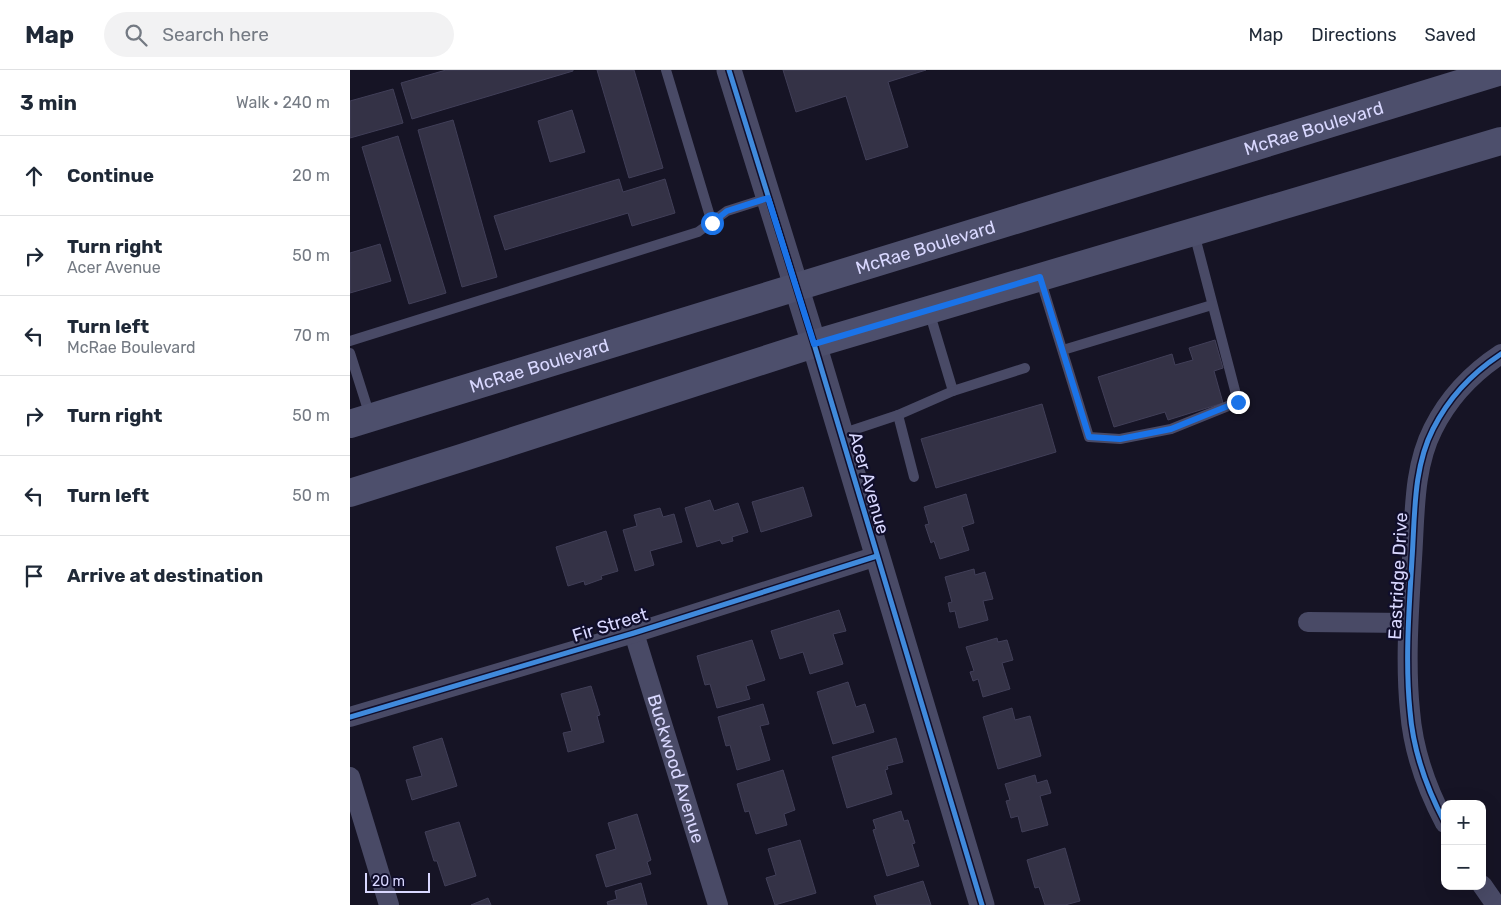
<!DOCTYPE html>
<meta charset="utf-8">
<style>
body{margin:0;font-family:Rubik,sans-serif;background:#f2f2f3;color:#1f2937}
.controls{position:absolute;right:15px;bottom:15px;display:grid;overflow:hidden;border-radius:10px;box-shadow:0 5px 20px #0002}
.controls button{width:45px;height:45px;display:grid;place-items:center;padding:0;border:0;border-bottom:1px solid #e0e1e3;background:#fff;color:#1f2937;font:25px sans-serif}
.scale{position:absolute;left:15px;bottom:12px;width:65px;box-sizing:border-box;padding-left:5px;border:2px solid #d9d8ff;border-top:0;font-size:14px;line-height:18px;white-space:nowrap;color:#d9d8ff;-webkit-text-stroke:4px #100e2b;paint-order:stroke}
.stop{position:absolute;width:15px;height:15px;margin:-11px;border:4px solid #1a73e8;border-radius:50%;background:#fff}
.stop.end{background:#1a73e8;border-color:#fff;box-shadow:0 1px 5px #0008}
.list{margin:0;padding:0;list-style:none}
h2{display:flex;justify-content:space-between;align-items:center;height:65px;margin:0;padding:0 20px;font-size:21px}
h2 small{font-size:16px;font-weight:400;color:#747a83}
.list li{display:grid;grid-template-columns:32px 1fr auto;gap:15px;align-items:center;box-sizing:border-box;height:80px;padding:0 20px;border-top:1px solid #e0e1e3}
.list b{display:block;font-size:19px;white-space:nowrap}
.list p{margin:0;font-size:16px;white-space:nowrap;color:#747a83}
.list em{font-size:16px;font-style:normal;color:#747a83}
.icon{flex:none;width:28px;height:28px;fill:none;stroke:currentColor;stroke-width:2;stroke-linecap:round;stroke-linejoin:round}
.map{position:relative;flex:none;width:1151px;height:835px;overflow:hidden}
header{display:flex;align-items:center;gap:30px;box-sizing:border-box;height:70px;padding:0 25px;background:#fff;border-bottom:1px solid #e0e1e3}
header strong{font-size:24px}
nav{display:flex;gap:28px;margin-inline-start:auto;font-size:18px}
.search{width:350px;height:45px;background:#f2f2f3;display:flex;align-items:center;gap:12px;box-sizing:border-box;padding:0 18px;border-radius:28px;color:#747a83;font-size:19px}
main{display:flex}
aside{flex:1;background:#fff}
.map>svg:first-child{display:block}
.building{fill:#343246;stroke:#413f58}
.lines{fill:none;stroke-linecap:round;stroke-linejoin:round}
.service{stroke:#494a66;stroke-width:10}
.minor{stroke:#494a66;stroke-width:20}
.tertiary{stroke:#494a66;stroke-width:25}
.secondary{stroke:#4d4f6c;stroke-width:28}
.cycleway-casing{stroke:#100e2b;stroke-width:8}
.cycleway{stroke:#408adc;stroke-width:5}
.route{stroke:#1a73e8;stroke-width:6}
.labels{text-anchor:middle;stroke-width:4.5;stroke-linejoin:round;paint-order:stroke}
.street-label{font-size:18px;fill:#d9d8ff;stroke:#100e2b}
</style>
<header>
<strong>Map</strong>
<div class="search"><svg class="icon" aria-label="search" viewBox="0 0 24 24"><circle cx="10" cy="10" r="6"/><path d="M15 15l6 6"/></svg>Search here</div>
<nav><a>Map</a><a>Directions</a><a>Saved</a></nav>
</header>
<main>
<aside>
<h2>3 min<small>Walk · 240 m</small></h2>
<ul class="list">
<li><svg class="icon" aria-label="ahead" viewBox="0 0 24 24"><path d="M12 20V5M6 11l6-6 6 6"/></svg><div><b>Continue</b></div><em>20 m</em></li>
<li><svg class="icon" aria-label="right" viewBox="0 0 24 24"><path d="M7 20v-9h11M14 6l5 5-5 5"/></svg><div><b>Turn right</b><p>Acer Avenue</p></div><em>50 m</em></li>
<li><svg class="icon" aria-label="left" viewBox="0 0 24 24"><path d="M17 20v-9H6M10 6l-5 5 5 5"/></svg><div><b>Turn left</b><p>McRae Boulevard</p></div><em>70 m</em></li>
<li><svg class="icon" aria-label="right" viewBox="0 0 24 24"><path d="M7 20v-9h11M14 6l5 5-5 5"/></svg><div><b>Turn right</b></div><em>50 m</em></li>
<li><svg class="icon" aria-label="left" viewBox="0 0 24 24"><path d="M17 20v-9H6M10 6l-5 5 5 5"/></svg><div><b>Turn left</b></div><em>50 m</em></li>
<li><svg class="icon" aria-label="arrive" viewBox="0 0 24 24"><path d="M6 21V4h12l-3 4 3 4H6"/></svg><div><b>Arrive at destination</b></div></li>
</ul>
</aside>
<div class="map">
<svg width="1151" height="835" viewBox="0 0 1151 835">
<rect width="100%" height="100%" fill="#161425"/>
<g class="building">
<polygon points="96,0 223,0 223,1 62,49 51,13"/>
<polygon points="247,0 284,0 313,98 279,108"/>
<polygon points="433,0 576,0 538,12 558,77 516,90 496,26 446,42"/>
<polygon points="43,19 53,53 0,68 0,31"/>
<polygon points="222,40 235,82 200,92 188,51"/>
<polygon points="103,50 147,207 112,217 68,60"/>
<polygon points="48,66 96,223 59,234 12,77"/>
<polygon points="269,109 273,122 315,109 325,143 282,156 278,143 155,180 144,146"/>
<polygon points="30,174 41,211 0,223 0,183"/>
<polygon points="865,270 873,298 864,301 873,333 818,350 815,342 764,357 748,307 822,284 825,295 843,290 839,278"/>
<polygon points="692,334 706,382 586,418 571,369"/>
<polygon points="453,417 462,446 411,462 402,432"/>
<polygon points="616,424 624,453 612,457 619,480 590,489 584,471 581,473 575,455 579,454 574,437"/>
<polygon points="360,430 364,441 388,433 398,462 382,467 383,471 372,474 370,470 347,477 335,438"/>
<polygon points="310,438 313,447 324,444 332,472 300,481 304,495 285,501 273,460 287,456 284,445"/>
<polygon points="256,461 268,501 251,506 252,509 235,515 234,511 218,516 206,477"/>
<polygon points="624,499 625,505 635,502 643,529 633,531 638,550 609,558 605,541 600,542 598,533 602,532 595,507"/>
<polygon points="489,540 496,561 483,564 493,594 460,604 453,582 430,589 421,561"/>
<polygon points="647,568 648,572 657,570 663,590 652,593 660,619 633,627 628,609 623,611 620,602 624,601 616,577"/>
<polygon points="402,570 415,610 396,616 400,629 367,638 360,614 355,615 347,586"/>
<polygon points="498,612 506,637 515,634 524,662 483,674 467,622"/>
<polygon points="241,616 250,645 247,646 254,672 218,682 213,663 222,661 211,624"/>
<polygon points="413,634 419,654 410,656 420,690 387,700 380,675 376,676 368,647"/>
<polygon points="662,638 665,650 680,646 691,686 648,699 633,647"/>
<polygon points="92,668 107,716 62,730 56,710 72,706 63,677"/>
<polygon points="546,668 553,692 537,696 538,699 535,700 542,724 497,738 482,687"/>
<polygon points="433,700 445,740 434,744 437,755 406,764 399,741 395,742 387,714"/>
<polygon points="685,705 687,713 697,710 701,723 690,726 698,755 672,762 668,746 661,748 656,731 660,730 655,714"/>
<polygon points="551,741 554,751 558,750 565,773 562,774 569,796 537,806 523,760 526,759 523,750"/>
<polygon points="287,744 301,790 297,792 301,804 256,817 246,785 266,779 258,753"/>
<polygon points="109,752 126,806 95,816 87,791 84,791 75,762"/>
<polygon points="450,770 466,823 425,835 416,808 426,805 418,779"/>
<polygon points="715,778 730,831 715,835 695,835 689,817 685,818 677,790"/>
<polygon points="573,811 581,835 527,835 524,826"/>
<polygon points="291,813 297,835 258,835 257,832 267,829 265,821"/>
<polygon points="138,828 141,835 121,835"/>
</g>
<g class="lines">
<g class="service">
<polyline points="316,0 362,153"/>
<polyline points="690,208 739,367 770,369 821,359 888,332 844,163"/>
<polyline points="579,241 603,321 675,298"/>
<polyline points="0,271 348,162 377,141 418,128"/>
<polyline points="713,280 862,235"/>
<polyline points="0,283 20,346"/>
<polyline points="548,345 564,407"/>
<polyline points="491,364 548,345 603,321"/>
</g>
<g class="minor">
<polyline points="958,552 1058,553"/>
<path id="s1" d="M284 563 368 835"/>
<polyline points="0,647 284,563 527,486"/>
<polyline points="0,707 39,835"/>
<path d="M1095 753C1077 719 1063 680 1060 641 1055 592 1059 539 1062 489 1065 446 1063 398 1083 359 1099 327 1122 303 1151 284"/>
<polyline points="1132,815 1146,835"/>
</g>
<polyline class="tertiary" points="379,0 464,274 632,835"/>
<g class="secondary">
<path id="s2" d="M0 354 1151 1"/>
<polyline points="0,423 111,388 464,274 1151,71"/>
</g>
<defs>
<g id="cycleway">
<polyline points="379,0 464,274 632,835"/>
<polyline points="0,647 284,563 527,486"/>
<path d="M1095 753C1077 719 1063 680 1060 641 1055 592 1059 539 1062 489 1065 446 1063 398 1083 359 1099 327 1122 303 1151 284"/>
</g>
</defs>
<use href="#cycleway" class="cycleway-casing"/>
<use href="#cycleway" class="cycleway"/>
</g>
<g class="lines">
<polyline class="route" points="362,153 377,141 418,128 464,274 690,207 739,367 770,369 821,359 888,332"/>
</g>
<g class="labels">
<g class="street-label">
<text dy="6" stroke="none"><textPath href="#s2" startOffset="1008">McRae Boulevard</textPath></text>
<text dy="6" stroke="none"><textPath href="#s2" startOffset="602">McRae Boulevard</textPath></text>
<text dy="6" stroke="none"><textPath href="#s2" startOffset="198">McRae Boulevard</textPath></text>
<text transform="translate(519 413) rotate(74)" y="6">Acer Avenue</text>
<text transform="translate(1048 506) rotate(-87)" y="6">Eastridge Drive</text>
<text transform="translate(260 555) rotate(-17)" y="6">Fir Street</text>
<text dy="6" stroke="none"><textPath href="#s1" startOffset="142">Buckwood Avenue</textPath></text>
</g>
</g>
</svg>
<div class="controls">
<button>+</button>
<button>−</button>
</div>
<div class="scale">20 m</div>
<div class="stop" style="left:362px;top:153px"></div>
<div class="stop end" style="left:888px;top:332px"></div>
</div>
</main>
